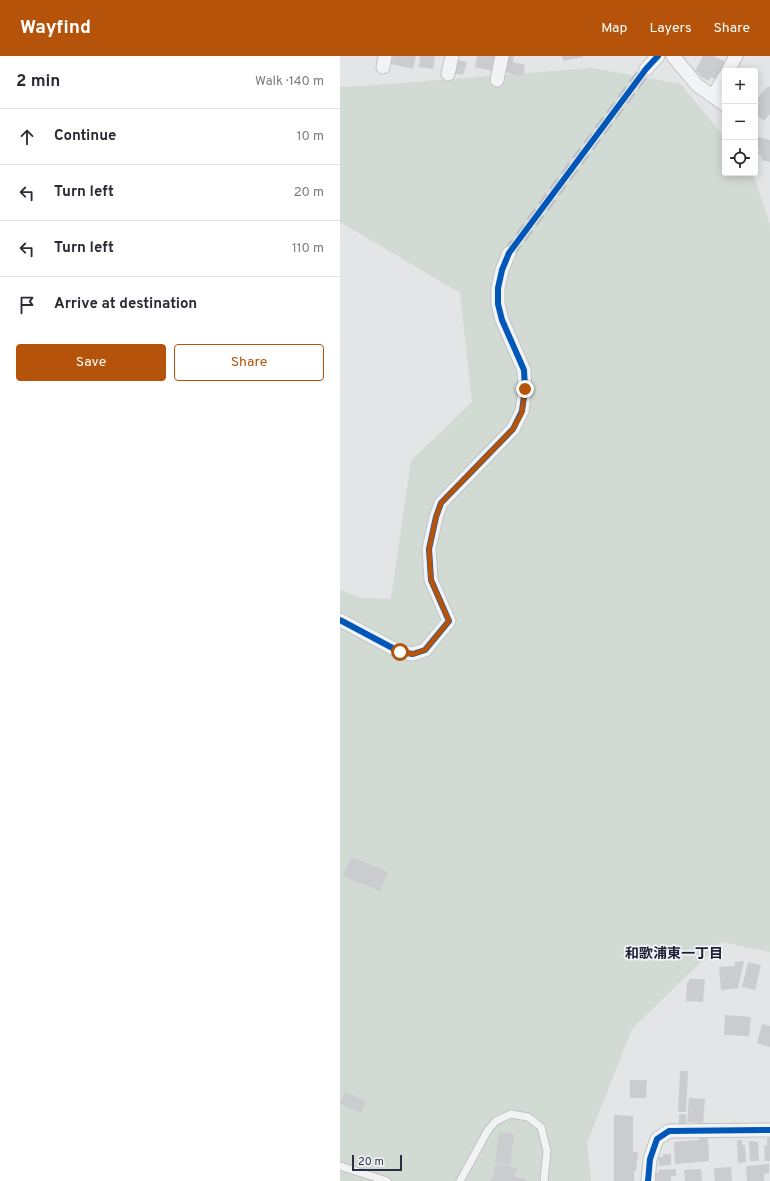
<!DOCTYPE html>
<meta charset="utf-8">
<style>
body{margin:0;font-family:Overpass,"Noto Sans JP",sans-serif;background:#f7f7f7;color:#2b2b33}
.controls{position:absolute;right:12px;top:12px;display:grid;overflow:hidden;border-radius:4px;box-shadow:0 2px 10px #0003}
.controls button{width:36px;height:36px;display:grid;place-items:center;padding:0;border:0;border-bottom:1px solid #e1e1e2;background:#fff;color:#2b2b33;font:20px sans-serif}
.scale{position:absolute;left:12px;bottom:10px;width:50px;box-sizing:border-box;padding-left:4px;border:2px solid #293041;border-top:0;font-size:11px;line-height:14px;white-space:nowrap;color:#293041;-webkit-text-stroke:3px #f0f3f7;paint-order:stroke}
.stop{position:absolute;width:12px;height:12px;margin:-9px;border:3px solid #b45309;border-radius:50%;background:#fff}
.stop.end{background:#b45309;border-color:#fff;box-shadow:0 1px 4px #0008}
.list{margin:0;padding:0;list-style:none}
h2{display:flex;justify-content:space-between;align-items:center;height:52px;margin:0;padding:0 16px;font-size:17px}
h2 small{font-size:13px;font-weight:400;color:#7c7c81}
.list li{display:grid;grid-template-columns:26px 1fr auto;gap:12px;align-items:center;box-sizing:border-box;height:56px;padding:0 16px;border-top:1px solid #e1e1e2}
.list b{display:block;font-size:15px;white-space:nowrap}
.list em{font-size:13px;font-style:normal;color:#7c7c81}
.actions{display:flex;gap:8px;padding:12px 16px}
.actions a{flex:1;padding:9px 0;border:1px solid #b45309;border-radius:4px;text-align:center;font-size:14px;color:#b45309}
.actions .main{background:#b45309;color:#fff}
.icon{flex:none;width:22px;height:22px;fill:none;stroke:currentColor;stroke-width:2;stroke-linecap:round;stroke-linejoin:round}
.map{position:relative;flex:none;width:430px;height:1125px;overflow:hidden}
header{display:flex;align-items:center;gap:24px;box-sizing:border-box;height:56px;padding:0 20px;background:#b45309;color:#fff}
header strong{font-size:19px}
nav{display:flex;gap:22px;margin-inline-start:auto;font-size:14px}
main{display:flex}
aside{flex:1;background:#fff}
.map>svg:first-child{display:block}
.green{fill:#d2dbd3}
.building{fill:#cacccf}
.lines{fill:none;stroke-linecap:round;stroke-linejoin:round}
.street-tunnel{stroke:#bec1c6;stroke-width:13;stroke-dasharray:13 6;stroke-linecap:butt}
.lane-casing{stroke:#c0c2c5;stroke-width:9}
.street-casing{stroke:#c0c2c5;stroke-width:15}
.lane{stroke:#f2f3f4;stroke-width:7}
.street{stroke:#f2f3f4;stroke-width:13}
.cycleway-casing{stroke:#f0f3f7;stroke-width:8}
.cycleway{stroke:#0057b8;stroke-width:6}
.route{stroke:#b45309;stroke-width:5}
.labels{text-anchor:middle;stroke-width:3.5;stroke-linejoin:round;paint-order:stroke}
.neighbourhood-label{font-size:14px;font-weight:bold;fill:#1b2132;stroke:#f0f3f7}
</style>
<header>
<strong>Wayfind</strong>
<nav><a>Map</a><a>Layers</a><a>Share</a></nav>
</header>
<main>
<aside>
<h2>2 min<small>Walk · 140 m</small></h2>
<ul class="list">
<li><svg class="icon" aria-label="ahead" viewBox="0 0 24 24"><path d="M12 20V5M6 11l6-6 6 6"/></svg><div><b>Continue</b></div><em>10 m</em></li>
<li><svg class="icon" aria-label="left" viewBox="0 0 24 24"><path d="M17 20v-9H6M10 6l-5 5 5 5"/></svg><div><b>Turn left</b></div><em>20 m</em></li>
<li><svg class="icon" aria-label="left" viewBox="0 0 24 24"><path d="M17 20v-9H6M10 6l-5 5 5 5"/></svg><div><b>Turn left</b></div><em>110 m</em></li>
<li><svg class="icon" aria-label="arrive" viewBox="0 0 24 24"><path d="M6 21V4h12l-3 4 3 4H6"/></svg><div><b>Arrive at destination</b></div></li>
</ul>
<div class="actions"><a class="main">Save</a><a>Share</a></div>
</aside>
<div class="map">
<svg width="430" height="1125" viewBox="0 0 430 1125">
<rect width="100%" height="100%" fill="#e3e5e7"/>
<polygon class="green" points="252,12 341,28 385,82 385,117 413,117 430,169 430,896 381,886 292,973 247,1087 251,1125 0,1125 0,534 22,542 51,543 71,405 132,346 120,237 0,166 0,31 35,29"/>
<g class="building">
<polygon points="53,0 76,0 73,13 51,8"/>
<polygon points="80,0 95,0 93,13 79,11"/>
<polygon points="137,0 156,0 153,15 135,11"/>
<polygon points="163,0 174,0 173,6 185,9 183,20 159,15"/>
<polygon points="222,0 243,0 243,1 223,5"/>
<polygon points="363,0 373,0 386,6 377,24 371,21 369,25 360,20 360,18 355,15"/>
<polygon points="107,2 127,6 123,19 104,15"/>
<polygon points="428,30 430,31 430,58 424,65 415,57 415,51 420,47 416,44"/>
<polygon points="417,81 430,84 430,106 421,104 422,100 418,98 419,93 415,92"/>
<polygon points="11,801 48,816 40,835 3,820"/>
<polygon points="404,905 398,932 381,934 379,911 395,910 395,906"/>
<polygon points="408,906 421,909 415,934 402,931"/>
<polygon points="349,923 365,923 363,946 346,945 347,926 349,926"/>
<polygon points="385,959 411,961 409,980 384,979"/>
<polygon points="422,968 430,970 430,991 417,987"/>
<polygon points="340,1015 348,1015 346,1056 338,1056"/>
<polygon points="290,1024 307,1024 306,1042 290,1042"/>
<polygon points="5,1036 26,1045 21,1057 0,1048"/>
<polygon points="349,1042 365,1043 363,1067 347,1066"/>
<rect x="339" y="1058" width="7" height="10"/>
<polygon points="274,1059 293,1060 293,1096 298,1096 296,1115 294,1115 294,1125 274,1125"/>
<polygon points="159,1076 174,1078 170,1109 155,1107"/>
<polygon points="359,1081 368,1081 369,1105 335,1108 334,1086 359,1084"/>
<polygon points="427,1082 430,1082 430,1105 425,1105 424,1090 427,1089"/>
<polygon points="397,1084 402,1084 402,1089 405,1089 406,1106 398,1107"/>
<polygon points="409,1085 418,1086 419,1105 410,1105"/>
<polygon points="323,1098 331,1098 331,1109 319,1110 318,1101 323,1101"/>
<polygon points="156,1108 177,1112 174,1120 187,1124 186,1125 150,1125 151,1122 153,1122"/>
<polygon points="429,1108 429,1117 424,1118 424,1125 407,1125 406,1110"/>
<polygon points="391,1111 392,1125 375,1125 374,1112"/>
<polygon points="336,1113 336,1120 331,1120 331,1125 316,1125 315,1117 319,1116 319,1114"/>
<polygon points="361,1113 362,1125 345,1125 344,1114"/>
</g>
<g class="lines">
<polyline class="street-tunnel" points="169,197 306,13"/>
<defs>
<g id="lane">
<polyline points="0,1110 47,1125"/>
<polyline points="120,1125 148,1074 156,1065 171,1058 188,1061 201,1071 207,1095 204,1125"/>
</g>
<g id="street">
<polyline points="333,0 357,29 385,49"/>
<polyline points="43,11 45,0"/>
<polyline points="306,13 318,0"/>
<polyline points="388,15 396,0"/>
<polyline points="108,18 112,0"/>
<polyline points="157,24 162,0"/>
<polyline points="373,40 385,20"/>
<polyline points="0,564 60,596 73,598 85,594 109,565 91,524 89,493 96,461 101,447 173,373 182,355 185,333 184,314 162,264 158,248 158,232 162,214 169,197"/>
<polyline points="308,1125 310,1103 317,1083 329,1075 430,1074"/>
</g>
</defs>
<use href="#lane" class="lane-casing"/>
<use href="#street" class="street-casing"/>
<use href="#lane" class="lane"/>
<use href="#street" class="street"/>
<defs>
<g id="cycleway">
<polyline points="0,564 60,596 73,598 85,594 109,565 91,524 89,493 96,461 101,447 173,373 182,355 185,333 184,314 162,264 158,248 158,232 162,214 169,197 306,13 318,0"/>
<polyline points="308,1125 310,1103 317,1083 329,1075 430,1074"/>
</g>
</defs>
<use href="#cycleway" class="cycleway-casing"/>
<use href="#cycleway" class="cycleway"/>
</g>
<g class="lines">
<polyline class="route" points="60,596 73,598 85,594 109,565 91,524 89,493 96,461 101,447 173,373 182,356 185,333"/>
</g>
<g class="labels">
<g class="neighbourhood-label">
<text x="334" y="902">和歌浦東一丁目</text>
</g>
</g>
</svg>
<div class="controls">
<button>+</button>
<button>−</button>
<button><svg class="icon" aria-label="locate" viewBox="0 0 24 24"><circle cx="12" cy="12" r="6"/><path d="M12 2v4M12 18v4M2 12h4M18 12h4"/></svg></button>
</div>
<div class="scale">20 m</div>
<div class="stop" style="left:60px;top:596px"></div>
<div class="stop end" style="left:185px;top:333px"></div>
</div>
</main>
